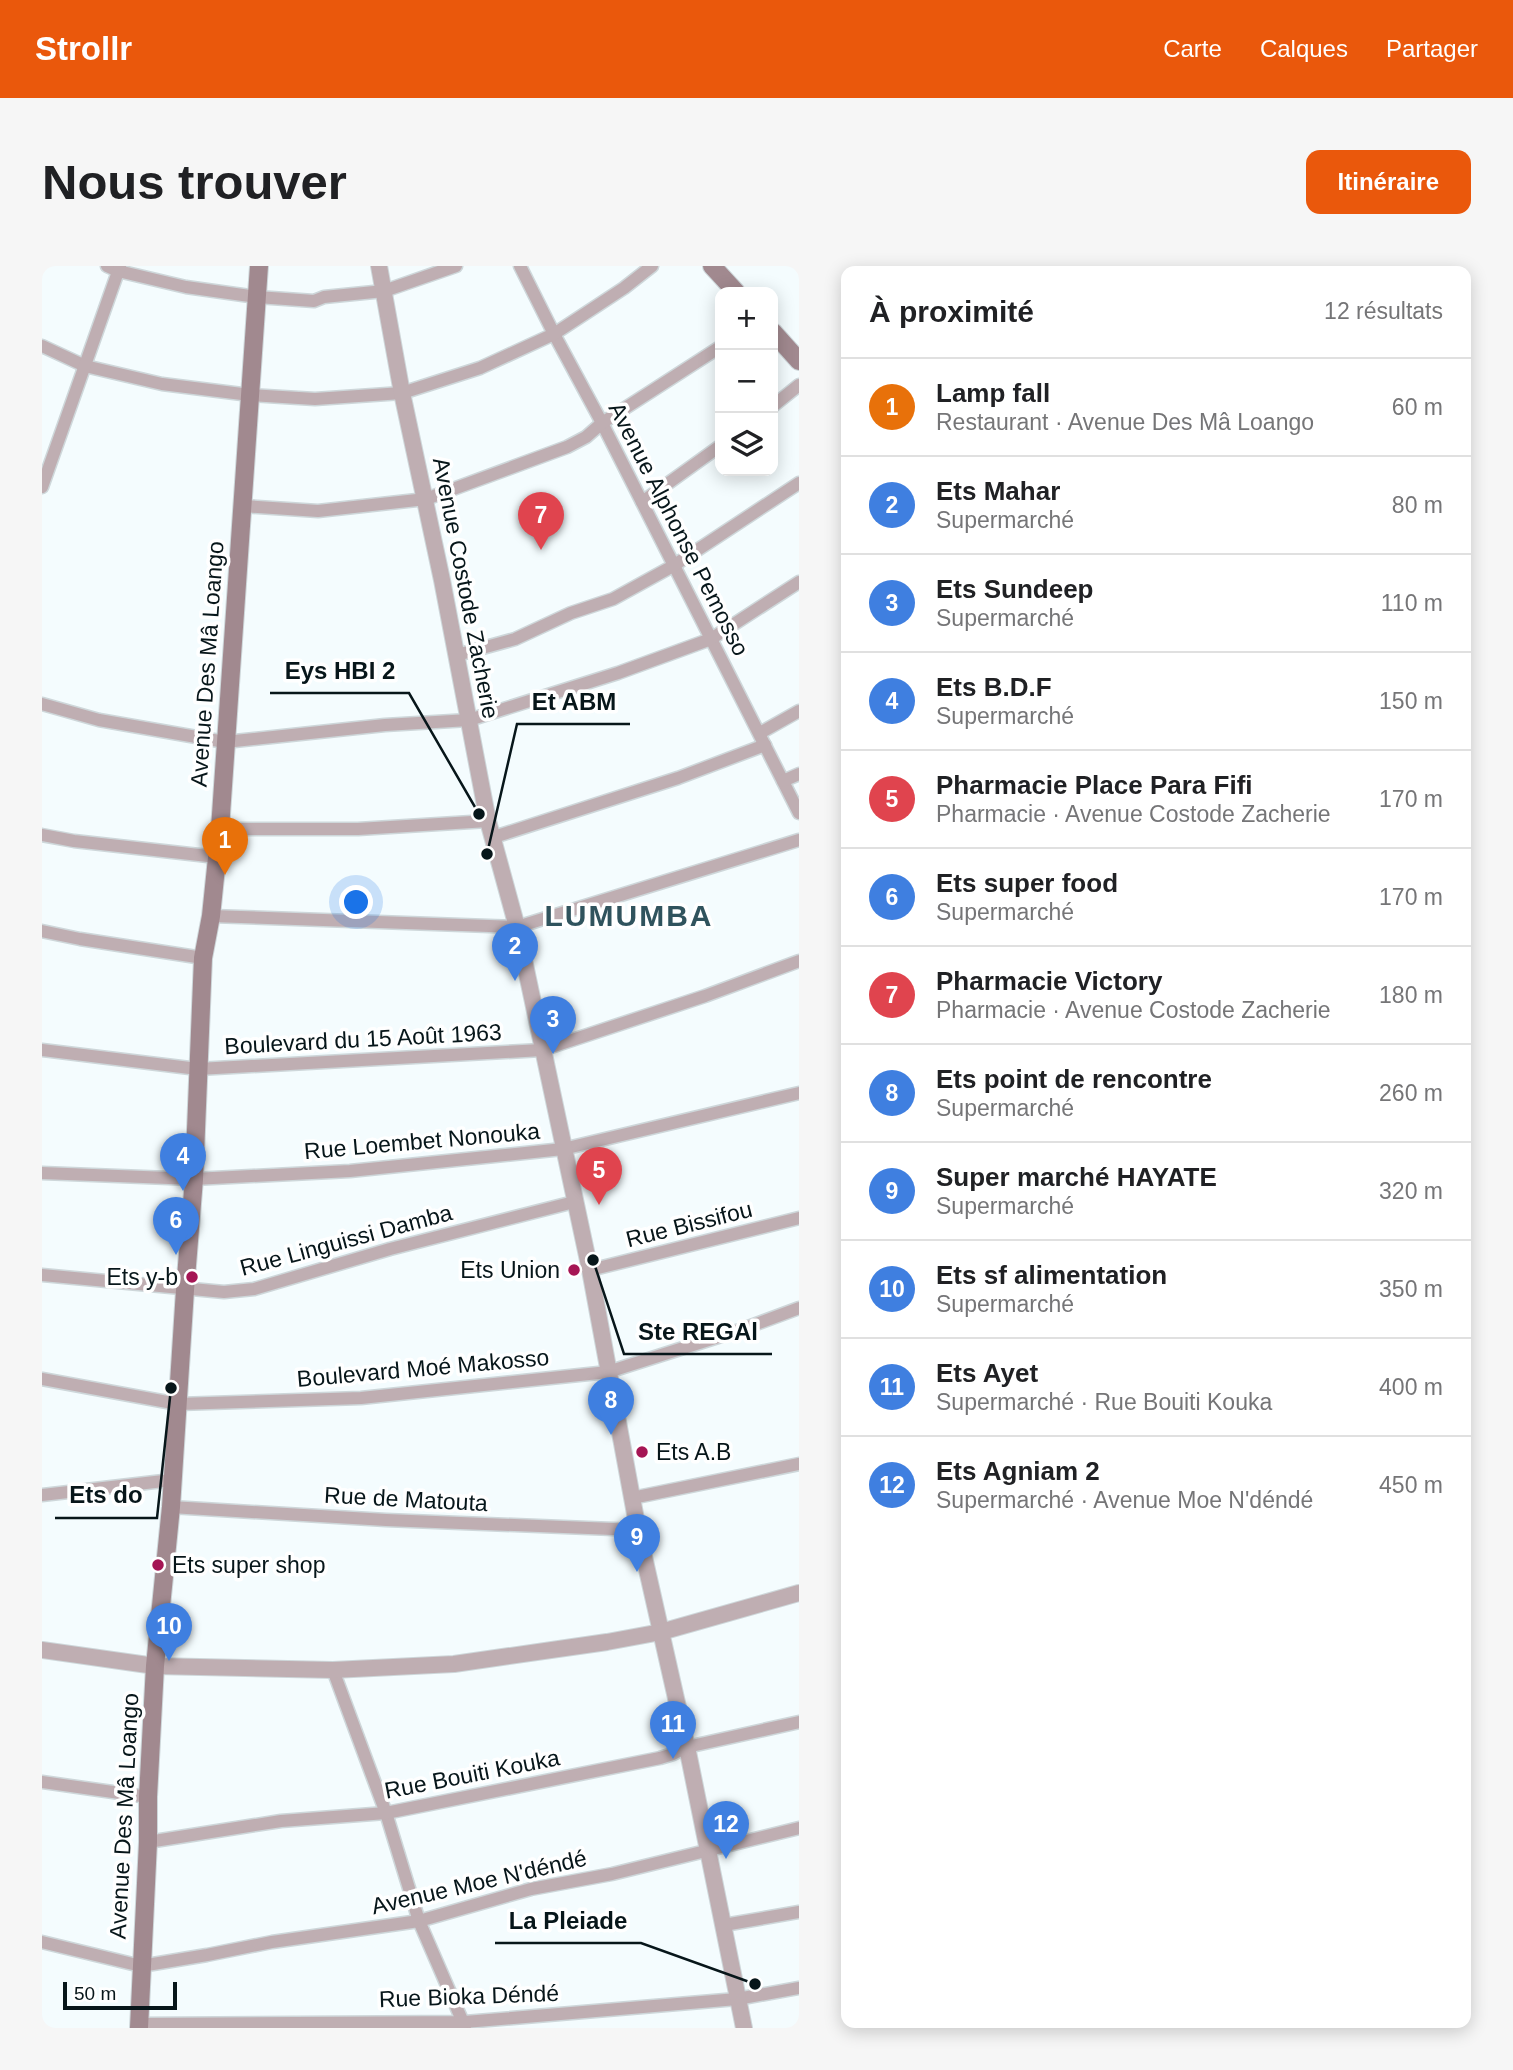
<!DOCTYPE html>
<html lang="fr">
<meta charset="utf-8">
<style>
body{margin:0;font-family:Arial,sans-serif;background:#f6f6f6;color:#202124}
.controls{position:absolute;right:21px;top:21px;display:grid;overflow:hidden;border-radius:14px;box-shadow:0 4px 18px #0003}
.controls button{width:63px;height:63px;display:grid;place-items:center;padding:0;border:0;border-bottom:2px solid #e0e0e0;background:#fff;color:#202124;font:35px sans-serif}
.scale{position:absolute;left:21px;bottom:18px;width:114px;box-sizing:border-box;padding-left:7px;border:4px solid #07161a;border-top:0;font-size:19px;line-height:24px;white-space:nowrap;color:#07161a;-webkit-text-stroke:5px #fff;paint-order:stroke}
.you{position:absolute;left:315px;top:637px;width:24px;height:24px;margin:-18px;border:5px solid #fff;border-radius:50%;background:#1a73e8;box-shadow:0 0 0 10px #1a73e833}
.badge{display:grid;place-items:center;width:46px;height:46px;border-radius:50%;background:#ea580c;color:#fff;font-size:23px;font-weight:700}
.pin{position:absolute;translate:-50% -58px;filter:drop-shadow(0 2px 4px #0008)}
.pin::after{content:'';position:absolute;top:37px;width:24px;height:21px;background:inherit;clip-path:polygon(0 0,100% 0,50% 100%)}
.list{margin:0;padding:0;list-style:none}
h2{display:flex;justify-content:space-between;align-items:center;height:91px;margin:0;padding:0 28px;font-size:30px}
h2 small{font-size:23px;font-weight:400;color:#757577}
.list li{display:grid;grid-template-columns:46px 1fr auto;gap:21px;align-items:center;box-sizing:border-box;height:98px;padding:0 28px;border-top:2px solid #e0e0e0}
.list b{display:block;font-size:26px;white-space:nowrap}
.list p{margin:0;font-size:23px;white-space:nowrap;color:#757577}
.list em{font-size:23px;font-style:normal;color:#757577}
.icon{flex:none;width:38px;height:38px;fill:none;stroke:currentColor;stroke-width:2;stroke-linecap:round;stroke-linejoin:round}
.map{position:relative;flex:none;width:757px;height:1762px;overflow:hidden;border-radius:14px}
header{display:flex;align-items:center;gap:42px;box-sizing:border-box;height:98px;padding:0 35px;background:#ea580c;color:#fff}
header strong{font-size:33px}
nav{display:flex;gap:38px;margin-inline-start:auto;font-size:24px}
.intro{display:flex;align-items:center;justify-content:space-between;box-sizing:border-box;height:168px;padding:0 42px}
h1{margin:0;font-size:49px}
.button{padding:18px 32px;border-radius:14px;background:#ea580c;color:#fff;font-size:24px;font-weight:700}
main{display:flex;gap:42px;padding:0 42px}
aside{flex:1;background:#fff;border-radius:14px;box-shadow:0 4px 18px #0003}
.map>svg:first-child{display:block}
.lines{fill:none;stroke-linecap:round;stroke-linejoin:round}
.minor-casing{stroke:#ced7da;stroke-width:15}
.tertiary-casing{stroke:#ced7da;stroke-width:18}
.secondary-casing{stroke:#ced7da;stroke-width:20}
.minor{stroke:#bfaeb2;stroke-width:12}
.tertiary{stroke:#bfaeb2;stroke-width:16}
.secondary{stroke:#a1898f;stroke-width:18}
.poi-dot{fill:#a51554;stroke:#fff;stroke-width:2.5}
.labels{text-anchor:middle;stroke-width:7;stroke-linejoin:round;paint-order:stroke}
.street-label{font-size:23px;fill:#07161a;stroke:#fff}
.poi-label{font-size:23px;fill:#07161a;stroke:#fff;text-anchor:end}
.district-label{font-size:30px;font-weight:bold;letter-spacing:2px;fill:#30535d;stroke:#fff}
.leader{fill:none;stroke:#07161a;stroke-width:2.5}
.callout-dot{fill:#07161a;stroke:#fff;stroke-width:2.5}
.callout-label{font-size:24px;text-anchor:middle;font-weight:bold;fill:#07161a;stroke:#fff;stroke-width:7;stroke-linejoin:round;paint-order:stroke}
</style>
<header>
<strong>Strollr</strong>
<nav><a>Carte</a><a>Calques</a><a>Partager</a></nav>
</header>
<div class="intro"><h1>Nous trouver</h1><a class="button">Itinéraire</a></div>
<main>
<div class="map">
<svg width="757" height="1762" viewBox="0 0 757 1762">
<rect width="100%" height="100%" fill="#f4fcfe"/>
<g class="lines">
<defs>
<g id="minor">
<polyline points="65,0 76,5 144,21 215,31 272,35 282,31 342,25 414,0"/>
<polyline points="478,0 512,68 560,157 757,547"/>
<polyline points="0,80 43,100 120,118 208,129 273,133 360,127 438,102 512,68 582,22 610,0"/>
<polyline points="731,140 757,119"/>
<polyline points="0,221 78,0"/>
<polyline points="600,236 678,180"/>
<polyline points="201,240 276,245 384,233 525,181 544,171 560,157 678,81"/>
<polyline points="415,389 473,373 529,347 571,333 631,300 757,217"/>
<polyline points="0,438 57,454 183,476 343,459 427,454 576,407 669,373 757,316"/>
<polyline points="718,467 757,445"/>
<polyline points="741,515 757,508"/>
<polyline points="178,563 316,563 446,555"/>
<polyline points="0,569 32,575 175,591"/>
<polyline points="452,571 636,512 723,479"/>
<polyline points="169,650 475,661 757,574"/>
<polyline points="0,665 38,673 161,692"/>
<polyline points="0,784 156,803 500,784 663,730 757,695"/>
<polyline points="0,907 152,913 308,905 521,883 757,827"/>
<polyline points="548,1004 757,952"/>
<polyline points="0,1009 182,1026 212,1023 348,983 532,936"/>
<polyline points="0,1113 136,1138 319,1132 566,1106 698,1064 757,1042"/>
<polyline points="0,1229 130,1214"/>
<polyline points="590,1232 757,1198"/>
<polyline points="129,1241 344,1254 596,1264"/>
<polyline points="291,1404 344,1547 377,1655 423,1761"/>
<polyline points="0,1516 106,1531"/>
<polyline points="106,1576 239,1555 344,1547 618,1492 631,1488 645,1481 757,1456"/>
<polyline points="682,1659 757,1646"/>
<polyline points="0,1676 99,1700 165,1689 230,1676 377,1655 489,1623 570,1608 757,1562"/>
<polyline points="97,1758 423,1756 695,1733 757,1722"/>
</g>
<g id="tertiary">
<polyline points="337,0 360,127 400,314 446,555 475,661 548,1004 596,1264 645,1481 702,1762"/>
<polyline points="0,1384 113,1400 291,1404 412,1398 565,1376 619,1366 757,1327"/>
</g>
<g id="secondary">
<polyline points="670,0 694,26"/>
<polyline points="731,66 757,95"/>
<polyline points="97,1762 106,1576 106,1531 113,1400 129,1241 143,1024 152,913 161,692 169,650 178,563 217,0"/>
</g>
</defs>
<use href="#minor" class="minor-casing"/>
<use href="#tertiary" class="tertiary-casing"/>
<use href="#secondary" class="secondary-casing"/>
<use href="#minor" class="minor"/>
<use href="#tertiary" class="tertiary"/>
<use href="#secondary" class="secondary"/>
</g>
<g class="poi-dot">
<circle cx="532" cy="1004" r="7"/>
<circle cx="150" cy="1011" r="7"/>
<circle cx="600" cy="1186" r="7"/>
<circle cx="116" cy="1299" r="7"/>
</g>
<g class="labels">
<g class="street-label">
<text transform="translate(637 263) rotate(63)" y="8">Avenue Alphonse Pemosso</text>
<text transform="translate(424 322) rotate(79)" y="8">Avenue Costode Zacherie</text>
<text transform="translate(165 398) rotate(-86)" y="8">Avenue Des Mâ Loango</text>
<text transform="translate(321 773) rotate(-3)" y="8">Boulevard du 15 Août 1963</text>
<text transform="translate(380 875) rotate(-5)" y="8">Rue Loembet Nonouka</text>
<text transform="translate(647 958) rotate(-14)" y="8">Rue Bissifou</text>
<text transform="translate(304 974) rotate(-15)" y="8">Rue Linguissi Damba</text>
<text transform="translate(381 1102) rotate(-5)" y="8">Boulevard Moé Makosso</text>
<text transform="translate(364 1233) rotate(3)" y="8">Rue de Matouta</text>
<text transform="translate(430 1508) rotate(-11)" y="8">Rue Bouiti Kouka</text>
<text transform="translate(82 1550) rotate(-87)" y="8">Avenue Des Mâ Loango</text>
<text transform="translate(437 1616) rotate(-13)" y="8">Avenue Moe N'déndé</text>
<text transform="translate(427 1730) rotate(-2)" y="8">Rue Bioka Déndé</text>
</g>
<g class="poi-label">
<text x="518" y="1012">Ets Union</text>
<text x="136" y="1019">Ets y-b</text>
<text x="614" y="1194" text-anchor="start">Ets A.B</text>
<text x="130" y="1307" text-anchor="start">Ets super shop</text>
</g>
<g class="district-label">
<text x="587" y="660">LUMUMBA</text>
</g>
</g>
<path class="leader" d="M437 548L367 427H228M445 588L475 458H588M551 994L582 1088H730M129 1122L115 1252H13M713 1718L599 1677H453"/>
<g class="callout-dot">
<circle cx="437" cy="548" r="7"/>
<circle cx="445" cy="588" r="7"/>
<circle cx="551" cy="994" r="7"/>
<circle cx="129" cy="1122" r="7"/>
<circle cx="713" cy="1718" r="7"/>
</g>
<g class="callout-label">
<text x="298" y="413">Eys HBI 2</text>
<text x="532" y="444">Et ABM</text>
<text x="656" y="1074">Ste REGAl</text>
<text x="64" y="1237">Ets do</text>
<text x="526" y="1663">La Pleiade</text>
</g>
</svg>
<div class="controls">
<button>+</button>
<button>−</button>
<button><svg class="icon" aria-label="layers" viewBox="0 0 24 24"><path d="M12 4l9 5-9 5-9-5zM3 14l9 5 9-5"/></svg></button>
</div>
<div class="scale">50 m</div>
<div class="you"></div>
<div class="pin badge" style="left:183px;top:609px;background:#e8710a">1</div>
<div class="pin badge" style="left:473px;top:715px;background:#3f7fe0">2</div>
<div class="pin badge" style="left:511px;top:788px;background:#3f7fe0">3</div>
<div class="pin badge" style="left:141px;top:925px;background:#3f7fe0">4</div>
<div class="pin badge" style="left:557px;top:939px;background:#e0444e">5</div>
<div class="pin badge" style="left:134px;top:989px;background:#3f7fe0">6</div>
<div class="pin badge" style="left:499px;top:284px;background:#e0444e">7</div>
<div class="pin badge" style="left:569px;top:1169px;background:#3f7fe0">8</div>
<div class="pin badge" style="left:595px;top:1306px;background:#3f7fe0">9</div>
<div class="pin badge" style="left:127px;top:1395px;background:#3f7fe0">10</div>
<div class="pin badge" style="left:631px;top:1493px;background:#3f7fe0">11</div>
<div class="pin badge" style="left:684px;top:1593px;background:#3f7fe0">12</div>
</div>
<aside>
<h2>À proximité<small>12 résultats</small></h2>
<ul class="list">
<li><span class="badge" style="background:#e8710a">1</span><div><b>Lamp fall</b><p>Restaurant · Avenue Des Mâ Loango</p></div><em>60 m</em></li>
<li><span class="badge" style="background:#3f7fe0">2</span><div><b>Ets Mahar</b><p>Supermarché</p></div><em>80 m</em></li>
<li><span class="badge" style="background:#3f7fe0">3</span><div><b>Ets Sundeep</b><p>Supermarché</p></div><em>110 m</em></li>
<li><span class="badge" style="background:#3f7fe0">4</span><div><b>Ets B.D.F</b><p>Supermarché</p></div><em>150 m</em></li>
<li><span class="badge" style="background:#e0444e">5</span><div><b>Pharmacie Place Para Fifi</b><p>Pharmacie · Avenue Costode Zacherie</p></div><em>170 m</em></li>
<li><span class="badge" style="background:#3f7fe0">6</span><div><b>Ets super food</b><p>Supermarché</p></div><em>170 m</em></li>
<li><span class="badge" style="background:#e0444e">7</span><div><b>Pharmacie Victory</b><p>Pharmacie · Avenue Costode Zacherie</p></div><em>180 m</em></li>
<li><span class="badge" style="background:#3f7fe0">8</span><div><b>Ets point de rencontre</b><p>Supermarché</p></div><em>260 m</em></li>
<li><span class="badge" style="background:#3f7fe0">9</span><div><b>Super marché HAYATE</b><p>Supermarché</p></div><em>320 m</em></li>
<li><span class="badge" style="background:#3f7fe0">10</span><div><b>Ets sf alimentation</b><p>Supermarché</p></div><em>350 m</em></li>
<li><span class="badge" style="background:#3f7fe0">11</span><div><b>Ets Ayet</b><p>Supermarché · Rue Bouiti Kouka</p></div><em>400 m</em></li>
<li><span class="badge" style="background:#3f7fe0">12</span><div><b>Ets Agniam 2</b><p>Supermarché · Avenue Moe N'déndé</p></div><em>450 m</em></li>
</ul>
</aside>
</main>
